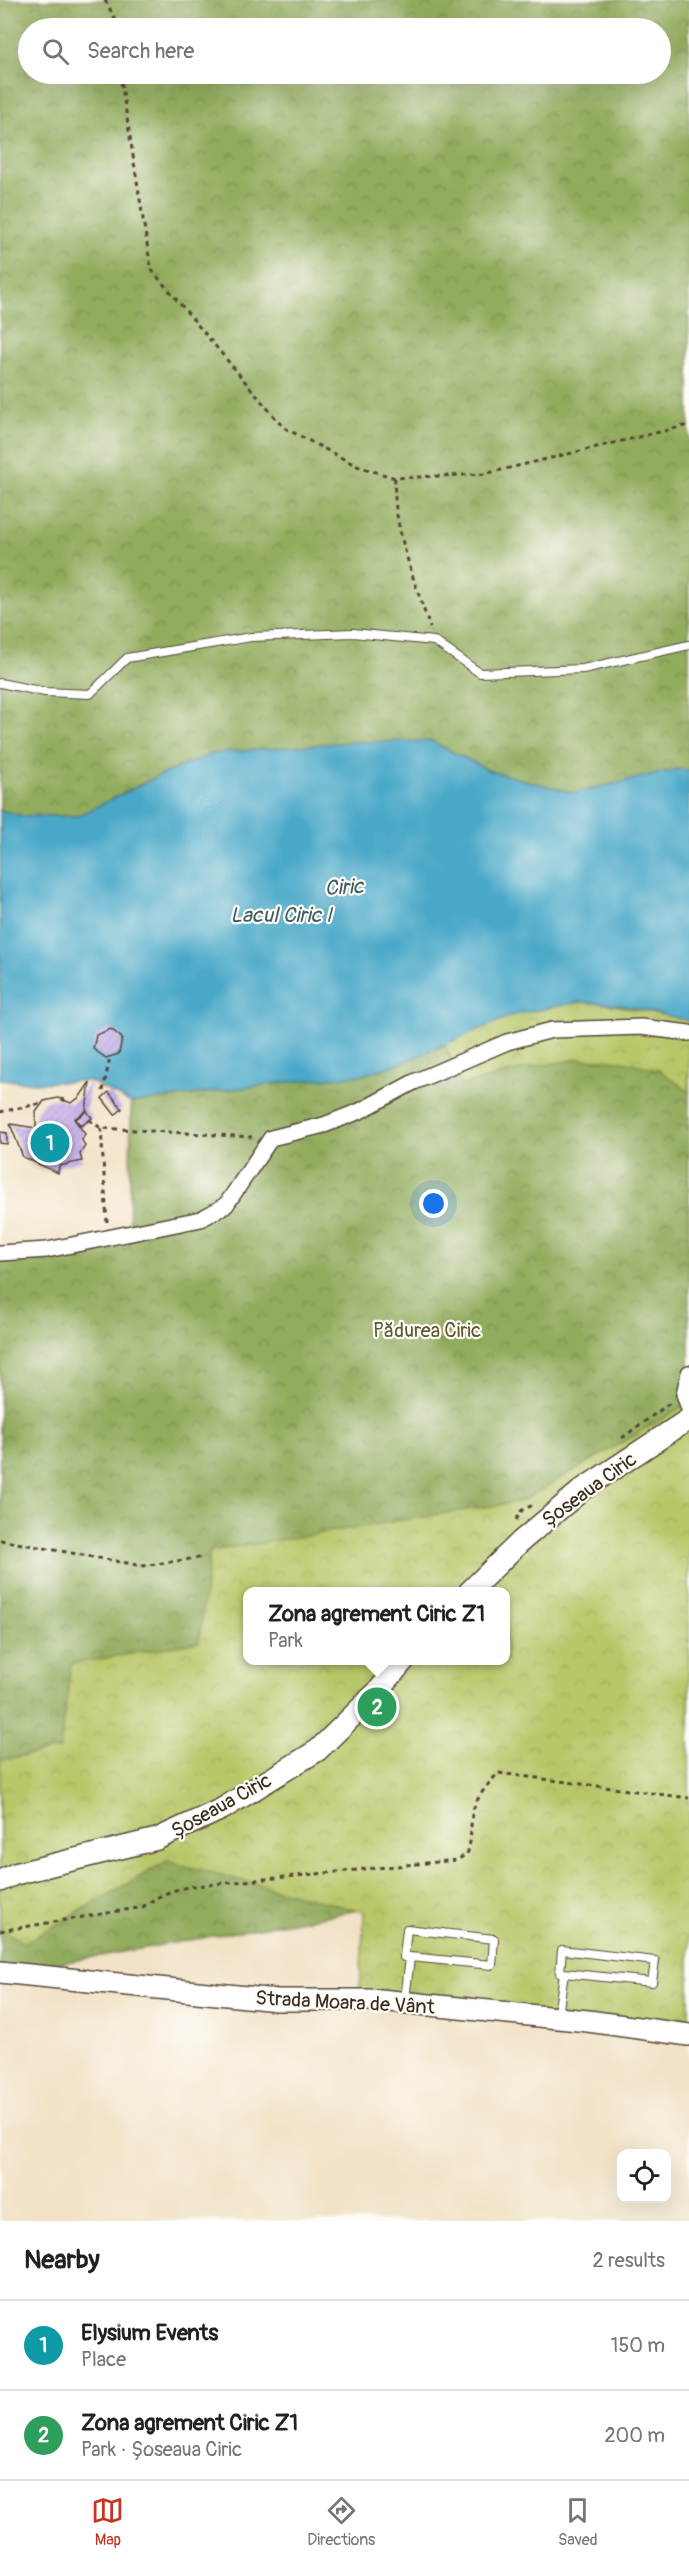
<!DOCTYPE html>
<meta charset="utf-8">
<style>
body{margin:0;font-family:Pangolin,sans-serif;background:#f2f2f2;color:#202124}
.controls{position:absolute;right:18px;bottom:18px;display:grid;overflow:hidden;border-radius:12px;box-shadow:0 6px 24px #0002}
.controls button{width:54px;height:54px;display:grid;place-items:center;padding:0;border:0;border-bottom:2px solid #e0e0e0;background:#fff;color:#202124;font:30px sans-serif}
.you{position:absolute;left:434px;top:1204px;width:21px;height:21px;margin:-15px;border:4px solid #fff;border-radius:50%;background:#1a73e8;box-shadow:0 0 0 9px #1a73e833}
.badge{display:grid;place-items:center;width:39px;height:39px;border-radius:50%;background:#c8321e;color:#fff;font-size:20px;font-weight:700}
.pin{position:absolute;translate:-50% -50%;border:3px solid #fff;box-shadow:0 2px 6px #0006}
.popup{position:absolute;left:243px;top:1587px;width:267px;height:78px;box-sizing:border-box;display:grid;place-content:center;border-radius:12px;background:#fff;filter:drop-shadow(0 2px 4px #0005);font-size:20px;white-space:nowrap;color:#757577}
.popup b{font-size:22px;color:#202124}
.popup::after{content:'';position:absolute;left:50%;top:100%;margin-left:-12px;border:12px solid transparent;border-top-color:#fff}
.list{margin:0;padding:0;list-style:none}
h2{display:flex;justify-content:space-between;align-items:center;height:78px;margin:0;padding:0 24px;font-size:26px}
h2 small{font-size:20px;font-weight:400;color:#757577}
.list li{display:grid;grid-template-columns:39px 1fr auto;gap:18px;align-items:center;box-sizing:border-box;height:90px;padding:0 24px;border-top:2px solid #e0e0e0}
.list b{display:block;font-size:22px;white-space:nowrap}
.list p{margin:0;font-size:20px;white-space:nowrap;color:#757577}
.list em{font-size:20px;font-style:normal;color:#757577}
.icon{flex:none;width:33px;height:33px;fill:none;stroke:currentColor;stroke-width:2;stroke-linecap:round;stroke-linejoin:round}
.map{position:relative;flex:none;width:689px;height:2221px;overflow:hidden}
.search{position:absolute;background:#fff;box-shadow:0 6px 24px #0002;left:18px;right:18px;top:18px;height:66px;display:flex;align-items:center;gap:15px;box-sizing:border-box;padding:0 21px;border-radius:33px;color:#757577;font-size:22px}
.sheet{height:258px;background:#fff}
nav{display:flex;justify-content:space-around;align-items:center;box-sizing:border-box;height:84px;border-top:2px solid #e0e0e0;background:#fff;font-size:16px;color:#757577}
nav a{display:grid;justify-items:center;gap:3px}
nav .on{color:#c8321e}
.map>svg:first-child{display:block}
.forest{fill:url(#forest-crowns);stroke:#666b3e;stroke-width:1.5;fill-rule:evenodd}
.park{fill:url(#park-crowns);stroke:#7a7844;stroke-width:1.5;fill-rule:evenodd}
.water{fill:#48a8c8;stroke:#426973;stroke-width:1.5}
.building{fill:url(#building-hatch)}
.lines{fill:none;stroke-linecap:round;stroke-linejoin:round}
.service-casing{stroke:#564637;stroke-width:10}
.minor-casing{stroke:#564637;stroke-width:18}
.secondary-casing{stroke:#564637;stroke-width:24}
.path{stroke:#564637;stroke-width:3;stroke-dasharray:4.5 4.5;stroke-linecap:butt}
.service{stroke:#fff;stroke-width:8}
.minor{stroke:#fff;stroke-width:15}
.secondary{stroke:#fff;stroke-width:21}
.labels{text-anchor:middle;stroke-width:4.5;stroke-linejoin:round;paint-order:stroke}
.park-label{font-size:20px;fill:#605934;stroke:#fdfcf7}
.street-label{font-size:20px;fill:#3b2a1e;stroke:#fdfcf7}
.water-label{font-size:21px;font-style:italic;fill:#405c62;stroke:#fdfcf7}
</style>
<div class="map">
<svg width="689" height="2221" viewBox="0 0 689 2221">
<defs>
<pattern id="forest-crowns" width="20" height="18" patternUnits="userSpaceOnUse" patternTransform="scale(1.5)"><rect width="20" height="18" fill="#92ac5d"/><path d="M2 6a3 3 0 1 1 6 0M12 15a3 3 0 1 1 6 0" fill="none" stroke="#788c4c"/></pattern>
<pattern id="park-crowns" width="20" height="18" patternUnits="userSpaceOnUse" patternTransform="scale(1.5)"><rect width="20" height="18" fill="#b8c769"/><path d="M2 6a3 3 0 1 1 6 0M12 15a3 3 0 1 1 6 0" fill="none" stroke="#9fab5b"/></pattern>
<pattern id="building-hatch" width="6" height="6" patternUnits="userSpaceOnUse" patternTransform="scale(1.5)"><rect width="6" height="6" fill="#c1a8ec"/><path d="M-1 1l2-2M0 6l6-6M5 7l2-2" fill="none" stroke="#9e89bf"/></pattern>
</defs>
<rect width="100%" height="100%" fill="#fdfcf7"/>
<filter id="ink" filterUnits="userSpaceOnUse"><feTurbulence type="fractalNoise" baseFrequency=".0167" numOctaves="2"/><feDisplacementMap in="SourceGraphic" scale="12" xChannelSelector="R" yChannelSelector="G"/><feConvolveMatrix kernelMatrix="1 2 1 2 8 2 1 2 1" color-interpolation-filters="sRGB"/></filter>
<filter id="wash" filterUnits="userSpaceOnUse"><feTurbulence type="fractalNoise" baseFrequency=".008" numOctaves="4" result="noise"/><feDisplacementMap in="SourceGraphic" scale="24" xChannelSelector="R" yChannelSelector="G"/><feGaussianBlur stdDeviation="1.35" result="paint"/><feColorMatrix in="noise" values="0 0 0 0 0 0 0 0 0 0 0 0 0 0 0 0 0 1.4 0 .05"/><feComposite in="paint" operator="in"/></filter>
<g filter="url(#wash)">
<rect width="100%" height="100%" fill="#f2e2c6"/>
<g class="forest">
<path d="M0 0H689V770L677 769 574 793 490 771 431 741 215 753 160 775 78 816H22L0 810ZM28 28H660V74H28Z"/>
<path d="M579 1002 622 1005 689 1021V1791L387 1905 55 1964 0 1976V1258L69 1259 129 1245 131 1103 279 1083 362 1075 407 1061 513 1015ZM248 1592H506V1660H248Z"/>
</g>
<g class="park">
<polygon points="572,997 689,1020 689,1092 659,1070 623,1061 578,1059 527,1068 463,1085 442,1039 478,1022"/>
<path d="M689 1403V2037L359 2004 364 1912 167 1861 24 1943 0 1927V1760L60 1749 71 1664 199 1642 210 1551 522 1501ZM248 1592H506V1660H248Z"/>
</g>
<polygon class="water" points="431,741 490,771 574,793 677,769 689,770 689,1021 622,1005 579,1002 513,1015 406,1061 362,1075 279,1083 131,1103 89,1081 32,1083 0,1079 0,810 22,816 78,816 160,775 215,753 349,742"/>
<g id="blocks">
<g class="building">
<polygon points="111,1029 122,1038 119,1054 106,1058 93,1049 96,1035"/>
<polygon points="90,1082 86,1111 74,1119 85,1134 82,1140 85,1146 80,1154 82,1161 59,1166 58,1173 23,1157 10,1124 36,1128 36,1112 44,1101 58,1098 71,1103 79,1098"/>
<polygon points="109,1092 122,1109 115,1115 102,1098"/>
<polygon points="87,1111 92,1118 81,1126 76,1119"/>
<polygon points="0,1132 7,1133 7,1144 0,1143"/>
</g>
</g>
</g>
<g filter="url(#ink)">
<use href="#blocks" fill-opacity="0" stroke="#564637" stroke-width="1.5"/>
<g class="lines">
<defs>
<g id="service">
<polyline points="0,683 45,692 90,694 127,658 251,637 353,633 434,641 480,673 583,669 689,645"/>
<polyline points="405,2000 410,1957 492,1965 494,1939 407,1929 404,1957 410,1957"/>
<polyline points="558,2016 564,1973 652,1982 655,1961 562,1950 560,1973 564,1973"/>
</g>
<g id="minor">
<polyline points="0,1253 47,1250 201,1219 226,1205 271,1138 324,1125 360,1111 414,1082 507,1042 552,1030 641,1027 689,1033"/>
<polyline points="689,1373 684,1394 689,1409"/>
</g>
<g id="secondary">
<polyline points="469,1592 520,1542 583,1489 689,1419"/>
<polyline points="0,1881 15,1874 157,1839 222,1809 318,1750 379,1690 404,1660"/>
<polyline points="0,1972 277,2000 380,2000 588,2021 689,2035"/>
</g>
</defs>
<use href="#service" class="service-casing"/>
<use href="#minor" class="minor-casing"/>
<use href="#secondary" class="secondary-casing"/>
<g class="path">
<polyline points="105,0 120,28"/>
<polyline points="120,74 151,269 283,427 357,466 395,478 484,474 689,425"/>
<path d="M395 478C391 522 416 585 430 628"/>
<polyline points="103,1091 110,1057"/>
<polyline points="61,1099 66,1101"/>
<polyline points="0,1112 43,1103"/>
<polyline points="82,1114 83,1115"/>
<polyline points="89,1120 101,1128 252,1137"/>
<polyline points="101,1128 107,1222"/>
<polyline points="622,1438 670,1403"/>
<polyline points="516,1520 522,1510 533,1505"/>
<polyline points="0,1540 143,1566 204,1557"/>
<path d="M0 1931 143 1907C160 1894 174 1889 195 1886L457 1860 467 1854C472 1841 470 1829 472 1815 475 1798 487 1786 498 1773L689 1798"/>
</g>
<use href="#service" class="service"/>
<use href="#minor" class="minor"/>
<use href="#secondary" class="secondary"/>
</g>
</g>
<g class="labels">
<g class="park-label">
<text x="427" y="1337">Pădurea Ciric</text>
</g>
<g class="street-label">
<text transform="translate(589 1489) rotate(-36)" y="7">Șoseaua Ciric</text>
<text transform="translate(221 1805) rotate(-29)" y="7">Șoseaua Ciric</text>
<text transform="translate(345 2002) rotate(3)" y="7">Strada Moara de Vânt</text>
</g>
<g class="water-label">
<text transform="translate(344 887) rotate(-3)" y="7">Ciric</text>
<text x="281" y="922">Lacul Ciric I</text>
</g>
</g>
</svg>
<div class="controls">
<button><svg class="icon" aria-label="locate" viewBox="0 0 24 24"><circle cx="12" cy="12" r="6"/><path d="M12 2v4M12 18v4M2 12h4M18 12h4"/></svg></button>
</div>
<div class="you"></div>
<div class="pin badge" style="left:50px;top:1143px;background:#0f9aa8">1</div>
<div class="pin badge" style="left:377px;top:1707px;background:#2e9e5b">2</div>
<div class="popup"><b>Zona agrement Ciric Z1</b>Park</div>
<div class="search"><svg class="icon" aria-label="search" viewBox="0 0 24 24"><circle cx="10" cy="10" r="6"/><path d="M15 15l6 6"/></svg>Search here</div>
</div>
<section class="sheet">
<h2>Nearby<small>2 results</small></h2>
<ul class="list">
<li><span class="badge" style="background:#0f9aa8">1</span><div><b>Elysium Events</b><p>Place</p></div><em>150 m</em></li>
<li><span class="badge" style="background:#2e9e5b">2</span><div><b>Zona agrement Ciric Z1</b><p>Park · Șoseaua Ciric</p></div><em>200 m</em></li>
</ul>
</section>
<nav>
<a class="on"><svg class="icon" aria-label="map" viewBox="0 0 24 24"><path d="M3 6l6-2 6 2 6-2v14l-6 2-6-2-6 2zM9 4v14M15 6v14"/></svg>Map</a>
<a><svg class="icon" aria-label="directions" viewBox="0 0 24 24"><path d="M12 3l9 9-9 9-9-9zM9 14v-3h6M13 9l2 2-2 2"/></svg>Directions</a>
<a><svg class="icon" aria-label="saved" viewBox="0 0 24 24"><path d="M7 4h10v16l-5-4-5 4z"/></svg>Saved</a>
</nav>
